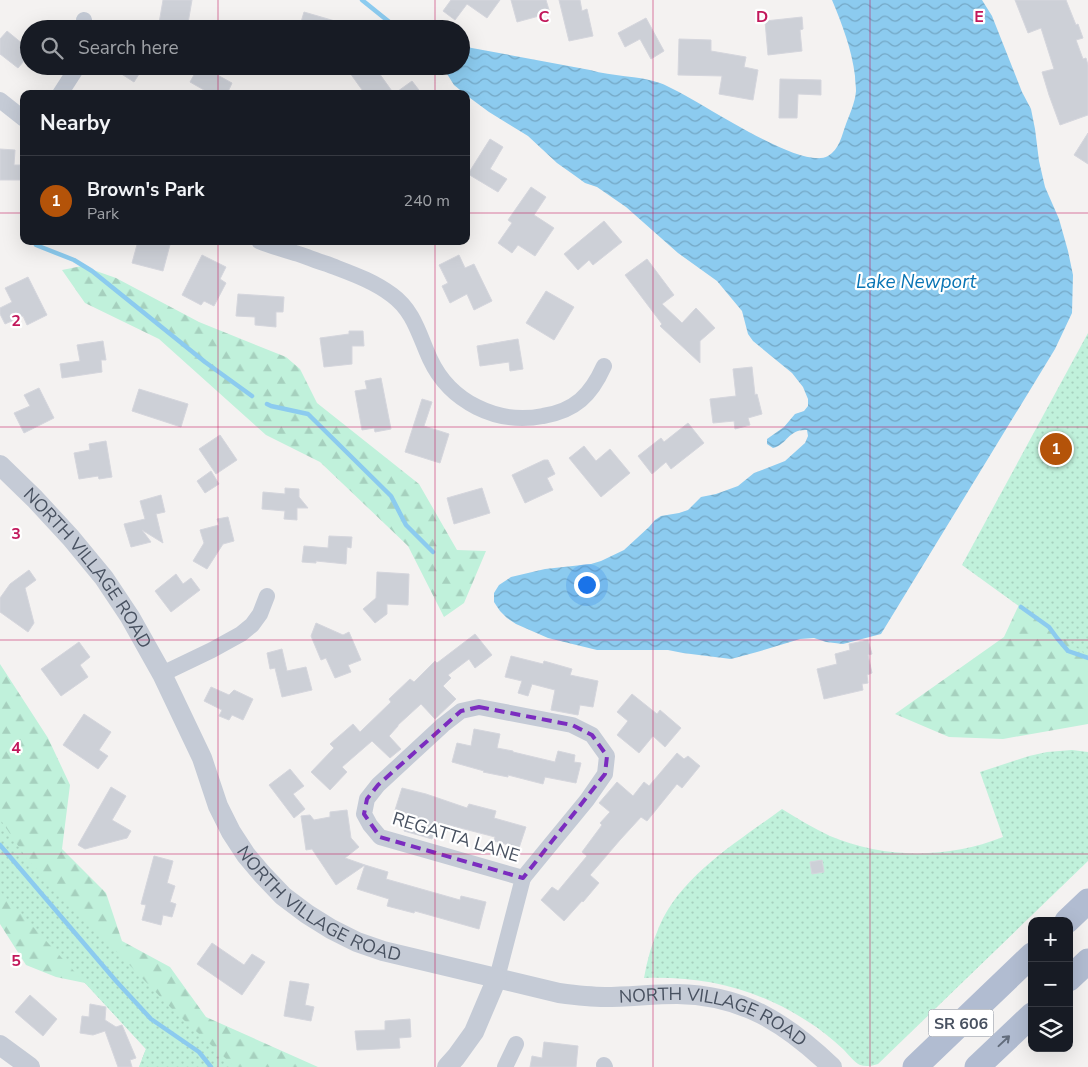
<!DOCTYPE html>
<meta charset="utf-8">
<style>
body{margin:0;font-family:"Nunito Sans",sans-serif;background:#20242c;color:#f1f3f6}
.controls{position:absolute;right:15px;bottom:15px;display:grid;overflow:hidden;border-radius:10px;box-shadow:0 5px 20px #0002}
.controls button{width:45px;height:45px;display:grid;place-items:center;padding:0;border:0;border-bottom:1px solid #363941;background:#171b24;color:#f1f3f6;font:25px sans-serif}
.you{position:absolute;left:586px;top:584px;width:18px;height:18px;margin:-12px;border:4px solid #fff;border-radius:50%;background:#1a73e8;box-shadow:0 0 0 8px #1a73e833}
.badge{display:grid;place-items:center;width:32px;height:32px;border-radius:50%;background:#b45309;color:#fff;font-size:16px;font-weight:700}
.pin{position:absolute;translate:-50% -50%;border:2px solid #fff;box-shadow:0 1px 5px #0006}
.list{margin:0;padding:0;list-style:none}
h2{display:flex;justify-content:space-between;align-items:center;height:65px;margin:0;padding:0 20px;font-size:21px}
h2 small{font-size:16px;font-weight:400;color:#9ea1a6}
.list li{display:grid;grid-template-columns:32px 1fr auto;gap:15px;align-items:center;box-sizing:border-box;height:90px;padding:0 20px;border-top:1px solid #363941}
.list b{display:block;font-size:19px;white-space:nowrap}
.list p{margin:0;font-size:16px;white-space:nowrap;color:#9ea1a6}
.list em{font-size:16px;font-style:normal;color:#9ea1a6}
.icon{flex:none;width:28px;height:28px;fill:none;stroke:currentColor;stroke-width:2;stroke-linecap:round;stroke-linejoin:round}
.map{position:relative;flex:none;width:1088px;height:1067px;overflow:hidden}
.search{position:absolute;background:#171b24;box-shadow:0 5px 20px #0002;left:20px;top:20px;width:450px;height:55px;display:flex;align-items:center;gap:12px;box-sizing:border-box;padding:0 18px;border-radius:28px;color:#9ea1a6;font-size:19px}
.panel{position:absolute;background:#171b24;box-shadow:0 5px 20px #0002;left:20px;top:90px;width:450px;height:155px;border-radius:10px}
.map>svg:first-child{display:block}
.forest{fill:url(#forest-firs)}
.park{fill:url(#park-dots)}
.water{fill:url(#water-waves)}
.lines{fill:none;stroke-linecap:round;stroke-linejoin:round}
.stream{stroke:#8ccbef;stroke-width:4.5}
.building{fill:#cdd0d7;stroke:#d5d6dd}
.minor{stroke:#c5cbd6;stroke-width:16}
.tertiary{stroke:#c5cbd6;stroke-width:20}
.primary{stroke:#b1bcd1;stroke-width:25}
.oneway{stroke:#626c7c}
.marked{fill:none;stroke:#7b2cbf;stroke-width:4;stroke-dasharray:10 6;stroke-linejoin:round}
.grid{fill:none;stroke:#c2185b;stroke-width:1;stroke-opacity:0.55}
.labels{text-anchor:middle;stroke-width:4.5;stroke-linejoin:round;paint-order:stroke}
.shield{fill:#fff;stroke:#7f8590;stroke-width:1}
.shield-label{font-size:16px;font-weight:bold;fill:#485160}
.street-label{font-size:18px;fill:#485160;stroke:#fff}
.water-label{font-size:19px;font-style:italic;fill:#0874b4;stroke:#fff}
.grid-label{font-size:16px;text-anchor:middle;font-weight:bold;fill:#c2185b;stroke:#fff;stroke-width:4.5;stroke-linejoin:round;paint-order:stroke}
</style>
<div class="map">
<svg width="1088" height="1067" viewBox="0 0 1088 1067">
<defs>
<pattern id="forest-firs" width="22" height="20" patternUnits="userSpaceOnUse" patternTransform="scale(1.25)"><rect width="22" height="20" fill="#c0f1db"/><path d="M5 1l3.5 6h-7zM16 11l3.5 6h-7z" fill="#a6d0be"/></pattern>
<pattern id="park-dots" width="8" height="8" patternUnits="userSpaceOnUse" patternTransform="scale(1.25)"><rect width="8" height="8" fill="#c0f1db"/><path d="M2 2h.1M6 6h.1" fill="none" stroke="#a6d0be" stroke-width="1.8" stroke-linecap="round"/></pattern>
<pattern id="water-waves" width="16" height="10" patternUnits="userSpaceOnUse" patternTransform="scale(1.25)"><rect width="16" height="10" fill="#8ccbef"/><path d="M0 5q4-4 8 0t8 0" fill="none" stroke="#74a7c5"/></pattern>
</defs>
<rect width="100%" height="100%" fill="#f4f2f1"/>
<g class="forest">
<polygon points="82,266 116,278 199,322 286,357 300,369 317,403 419,484 457,550 486,551 464,603 444,617 408,546 320,462 266,435 159,339 85,303 62,270"/>
<polygon points="1088,456 1088,724 1003,739 949,737 895,714 1004,637"/>
<polygon points="0,664 48,738 70,785 62,849 106,893 122,941 170,967 206,1017 318,1067 139,1067 146,1049 85,983 56,977 26,965 0,924"/>
</g>
<g class="park">
<polygon points="1088,333 1088,656 962,565"/>
<path d="M1072 750 1088 752V861L878 1064C872 1066 866 1067 860 1065 854 1062 848 1054 843 1049 832 1039 820 1029 807 1021 756 988 704 976 644 978 647 960 652 943 659 927 681 875 739 841 782 809 798 819 813 828 830 836 884 859 948 859 1003 837L980 772 1029 756 1047 752Z"/>
<polygon points="0,819 27,859 173,1010 235,1067 139,1067 146,1049 0,891"/>
</g>
<path class="water" d="M832 0H982L992 16 1022 92 1031 109 1035 129 1039 161 1045 187 1059 219 1068 251 1073 275 1072 313 1055 349 881 634 843 644 826 642 814 638 800 639 757 652 731 659 683 653 668 650H597L548 638 516 624 507 618 500 611 494 602V593L499 585 511 577 545 569 591 564 601 561 624 550 649 527 655 520 661 516 679 513 688 510 701 497 716 494 738 486 754 473 785 461 805 443 808 436 807 430C788 429 788 444 773 448L767 444V439L784 427 795 414 804 411 808 406V399L803 387 792 373 753 341 748 334 742 311 717 281 678 253 626 207 597 187 585 183 574 175 557 163 528 136 489 112 466 95V94H465L454 85 442 66H461V46L590 70C613 77 637 75 660 83 693 95 799 172 828 156 839 150 842 135 846 124 850 113 855 103 856 91 856 86 855 81 855 76 852 50 842 24 832 0Z"/>
<g class="lines">
<g class="stream">
<polyline points="362,0 398,29"/>
<polyline points="36,245 74,260 92,271 205,362 252,396"/>
<polyline points="267,404 271,406 308,414 391,496 406,525 433,552"/>
<polyline points="1021,607 1049,627 1057,638 1068,651 1088,658"/>
<polyline points="0,845 116,981 151,1019 199,1052 211,1067"/>
</g>
</g>
<g class="building">
<polygon points="163,0 192,0 187,29 158,29"/>
<polygon points="451,0 500,0 487,18 467,4 455,20 443,11"/>
<polygon points="511,0 546,0 550,13 517,22"/>
<polygon points="559,0 580,0 582,11 587,9 593,36 569,41"/>
<polygon points="1015,0 1066,0 1076,25 1078,24 1083,38 1076,40 1083,59 1086,58 1088,65 1088,115 1060,125 1049,95 1042,72 1054,69 1041,28 1028,33"/>
<polygon points="304,12 352,26 352,29 299,29"/>
<polygon points="802,17 803,29 800,30 802,51 768,55 765,21"/>
<polygon points="646,18 664,51 651,59 640,39 625,47 618,33"/>
<polygon points="7,31 29,49 29,55 18,68 0,54 0,39"/>
<polygon points="679,39 711,40 711,51 746,57 744,67 758,70 753,100 719,94 722,76 678,75"/>
<polygon points="109,66 144,66 134,82"/>
<polygon points="199,66 201,66 232,83 227,94 211,94 190,82"/>
<polygon points="345,66 374,66 394,94 365,94"/>
<polygon points="780,79 821,80 821,95 798,94 797,118 779,118"/>
<polygon points="412,81 422,94 394,94"/>
<polygon points="1088,133 1088,164 1074,155"/>
<polygon points="490,139 503,147 490,169 507,179 498,192 468,174"/>
<polygon points="0,149 15,150 14,165 21,165 21,180 0,180"/>
<polygon points="531,187 546,197 534,215 554,228 535,256 518,245 512,253 498,243 512,223 508,220"/>
<polygon points="604,221 622,242 593,265 589,260 578,270 564,254"/>
<polygon points="138,241 171,241 163,271 132,263"/>
<polygon points="202,255 226,267 220,279 226,283 214,306 204,301 201,305 182,295"/>
<polygon points="459,255 465,268 474,264 492,301 474,310 467,294 450,303 442,286 448,283 439,265"/>
<polygon points="647,259 674,295 662,304 682,323 696,308 715,328 700,341 700,363 660,326 662,324 625,275"/>
<polygon points="28,277 47,315 27,325 23,316 5,324 0,314 0,308 12,302 5,288"/>
<polygon points="546,291 574,307 554,340 526,323"/>
<polygon points="238,294 284,297 283,312 276,312 276,327 255,325 255,317 236,316"/>
<polygon points="349,331 363,331 364,346 352,346 352,364 324,367 320,338 349,334"/>
<polygon points="518,339 523,369 510,371 509,362 480,366 477,346"/>
<polygon points="103,341 106,360 101,360 102,372 62,378 60,364 80,361 77,345"/>
<polygon points="752,367 755,395 757,394 762,414 748,418 750,425 735,429 734,421 713,423 710,399 736,396 733,369"/>
<polygon points="381,378 391,429 375,432 374,428 362,430 355,391 367,389 365,381"/>
<polygon points="39,388 54,418 24,433 14,413 30,406 24,395"/>
<polygon points="139,389 188,404 181,427 132,411"/>
<polygon points="422,399 432,402 424,426 449,434 440,463 405,452"/>
<polygon points="688,423 704,443 671,469 666,462 652,474 638,456 661,438 664,442"/>
<polygon points="220,435 237,460 216,474 199,449"/>
<polygon points="106,441 112,477 99,479 98,476 79,479 74,453 90,450 89,444"/>
<polygon points="584,446 596,461 610,449 630,473 601,497 569,458"/>
<polygon points="544,460 548,460 555,474 547,478 553,490 525,503 512,475"/>
<polygon points="211,471 219,484 205,493 197,481"/>
<polygon points="285,488 299,489 299,497 308,508 297,508 297,520 284,519 285,511 262,509 263,492 285,494"/>
<polygon points="482,488 490,513 454,524 447,498"/>
<polygon points="161,495 165,512 156,514 163,543 142,530 151,542 131,547 124,524 145,519 140,501"/>
<polygon points="228,517 234,541 223,544 207,569 193,561 204,543 200,530 219,525 217,519"/>
<polygon points="329,536 352,537 351,548 347,547 346,564 316,561 316,563 302,562 304,546 328,548"/>
<polygon points="29,570 36,580 25,588 34,623 28,632 0,612 0,598 10,584"/>
<polygon points="377,572 409,574 408,605 387,604 387,614 375,623 363,609 376,598"/>
<polygon points="176,574 183,584 191,578 200,590 171,612 155,591"/>
<polygon points="316,623 343,635 349,632 361,660 348,665 351,672 335,678 326,658 321,660 311,636"/>
<polygon points="475,634 492,655 475,668 469,659 448,675 451,678 443,686 456,699 435,719 421,704 398,725 398,726 389,736 401,749 390,758 372,741 342,767 347,772 330,790 311,772 334,748 330,744 353,724 360,732 391,702 389,699 410,679 414,682 435,661 437,663"/>
<polygon points="868,640 872,654 868,655 872,673 867,675 868,683 862,684 863,690 824,699 817,669 837,664 835,654 850,650 849,644"/>
<polygon points="79,642 90,657 80,665 88,677 61,696 41,669"/>
<polygon points="282,649 287,671 306,667 312,690 282,697 275,668 270,669 267,653"/>
<polygon points="511,656 543,664 544,661 572,669 570,675 598,681 593,707 580,705 578,715 551,710 555,690 532,684 528,696 518,693 522,681 505,677"/>
<polygon points="211,687 229,695 234,690 253,699 243,720 232,715 229,720 219,716 222,710 204,701"/>
<polygon points="632,694 657,714 660,710 681,728 665,747 653,736 639,753 617,735 628,721 617,712"/>
<polygon points="84,714 111,732 99,750 108,756 98,769 63,745"/>
<polygon points="474,729 500,734 497,748 513,751 513,752 555,762 558,751 575,755 574,762 581,763 576,783 545,777 543,784 508,775 508,777 483,772 484,771 452,762 457,743 471,746"/>
<polygon points="677,753 684,759 688,756 700,766 682,788 677,784 647,821 641,817 620,840 590,875 599,883 583,902 582,901 564,921 541,900 552,887 558,891 587,856 582,852 602,825 600,823 610,812 599,803 617,782 633,796 644,782 649,786"/>
<polygon points="290,769 304,786 293,794 305,809 294,818 269,785"/>
<polygon points="111,787 126,796 112,820 131,831 127,838 85,849 78,845"/>
<polygon points="402,788 426,794 467,808 469,804 496,811 494,818 526,827 519,848 494,841 495,837 449,825 448,831 435,826 432,839 404,831 409,814 395,810"/>
<polygon points="347,810 351,838 359,847 345,858 365,865 336,885 312,849 306,850 301,816 310,815 314,820 330,817 330,812"/>
<polygon points="154,856 173,861 167,883 175,886 170,902 176,904 172,917 163,915 161,925 142,920 146,905 141,904"/>
<polygon points="822,860 824,872 812,874 810,862"/>
<polygon points="365,865 388,872 386,879 460,900 461,896 486,902 479,929 415,911 414,913 387,906 389,899 357,889"/>
<polygon points="212,943 244,965 252,954 265,962 242,995 197,964"/>
<polygon points="290,981 309,984 305,1005 314,1007 311,1021 284,1016"/>
<polygon points="30,995 57,1019 43,1036 15,1012"/>
<polygon points="90,1004 106,1007 105,1020 116,1027 122,1025 136,1058 130,1060 132,1067 118,1067 105,1031 93,1035 80,1033 82,1016 89,1017"/>
<polygon points="410,1019 411,1037 399,1038 400,1048 357,1050 355,1031 385,1030 385,1021"/>
<polygon points="544,1042 578,1046 576,1067 530,1067 532,1056 542,1058"/>
</g>
<g class="lines">
<g class="minor">
<polyline points="84,20 85,29"/>
<polyline points="60,94 78,66"/>
<polyline points="0,100 24,119"/>
<path d="M259 241C271 246 282 249 295 253 306 256 316 261 327 264 350 273 372 280 392 295 414 311 419 335 430 359 450 402 497 425 543 416 575 411 591 395 604 366"/>
<polyline points="162,674 212,650 241,634 252,625 260,614 267,596"/>
<polygon points="479,707 572,725 592,735 607,756 605,774 587,800 523,878 380,837 370,825 364,814 367,799 378,785 443,725 461,711"/>
<polyline points="497,978 523,878"/>
<polyline points="604,1065 605,1067"/>
<polyline points="505,1067 516,1044"/>
</g>
<g class="tertiary">
<path id="s1" d="M0 465 35 499 71 538 104 578 130 617 162 674 202 758 218 806 231 832 246 855 262 874 283 896 307 914 331 929 357 942 383 951 559 993C574 995 589 997 605 997 629 997 653 994 677 994 743 995 786 1023 832 1067"/>
<polyline points="0,1045 30,1067"/>
<polyline points="447,1067 456,1057 474,1032 497,978"/>
</g>
<g class="primary">
<polyline points="1067,921 1088,901"/>
<polyline points="1069,979 1088,961"/>
<polyline points="915,1067 1032,955"/>
<polyline points="977,1067 1032,1015"/>
</g>
</g>
<defs><path id="oneway-shaft" d="M-6 0H5M1.5-3L5.5 0L1.5 3" fill="none" stroke-width="1.6" stroke-linecap="round" stroke-linejoin="round" transform="scale(1.25)"/></defs>
<use class="oneway" href="#oneway-shaft" transform="translate(1004 1041) rotate(-43)"/>
<path class="marked" d="M479 707 572 725 592 735 607 756 605 774 523 878 380 837 364 814 367 799 378 785 461 711Z"/>
<path class="grid" d="M218 0V29M435 0V29M653 0V1067M870 0V1067M218 66V94M435 66V94M0 213H24M466 213H1088M218 241V1067M435 241V1067M0 427H1088M0 640H1088M0 854H1088"/>
<g class="labels">
<rect class="shield" x="928.5" y="1009.5" width="65" height="27" rx="4"/>
<g class="shield-label">
<text x="961" y="1029">SR 606</text>
</g>
<g class="street-label">
<text dy="6" stroke="none"><textPath href="#s1" startOffset="136">NORTH VILLAGE ROAD</textPath></text>
<text transform="translate(456 837) rotate(17)" y="6">REGATTA LANE</text>
<text dy="6" stroke="none"><textPath href="#s1" startOffset="556">NORTH VILLAGE ROAD</textPath></text>
<text dy="6" stroke="none"><textPath href="#s1" startOffset="976">NORTH VILLAGE ROAD</textPath></text>
</g>
<g class="water-label">
<text x="916" y="288">Lake Newport</text>
</g>
</g>
<g class="grid-label">
<text x="544" y="22">C</text>
<text x="762" y="22">D</text>
<text x="979" y="22">E</text>
<text x="16" y="326">2</text>
<text x="16" y="539">3</text>
<text x="16" y="753">4</text>
<text x="16" y="966">5</text>
</g>
</svg>
<div class="controls">
<button>+</button>
<button>−</button>
<button><svg class="icon" aria-label="layers" viewBox="0 0 24 24"><path d="M12 4l9 5-9 5-9-5zM3 14l9 5 9-5"/></svg></button>
</div>
<div class="you"></div>
<div class="pin badge" style="left:1056px;top:449px">1</div>
<div class="search"><svg class="icon" aria-label="search" viewBox="0 0 24 24"><circle cx="10" cy="10" r="6"/><path d="M15 15l6 6"/></svg>Search here</div>
<section class="panel">
<h2>Nearby<small></small></h2>
<ul class="list">
<li><span class="badge">1</span><div><b>Brown's Park</b><p>Park</p></div><em>240 m</em></li>
</ul>
</section>
</div>
